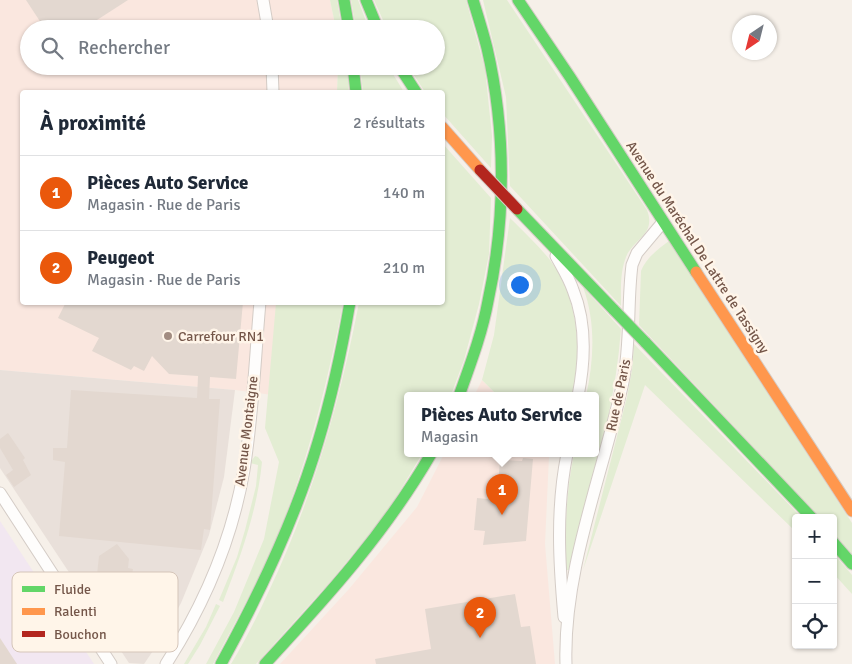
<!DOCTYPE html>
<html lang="fr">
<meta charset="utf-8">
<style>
body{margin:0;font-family:Signika,sans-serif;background:#f6f6f7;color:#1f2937}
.controls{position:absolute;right:15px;bottom:15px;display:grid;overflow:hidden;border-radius:5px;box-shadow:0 1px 4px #0004}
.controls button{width:45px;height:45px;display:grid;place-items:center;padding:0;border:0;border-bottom:1px solid #e0e1e3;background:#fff;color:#1f2937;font:25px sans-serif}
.compass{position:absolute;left:732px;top:15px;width:45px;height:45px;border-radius:50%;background:#fff;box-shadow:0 1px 4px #0004;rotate:215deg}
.you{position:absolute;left:519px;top:284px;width:18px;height:18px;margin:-12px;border:4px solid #fff;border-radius:50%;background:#1a73e8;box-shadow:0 0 0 8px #1a73e833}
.badge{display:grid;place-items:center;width:32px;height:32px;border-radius:50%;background:#ea580c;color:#fff;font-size:16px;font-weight:700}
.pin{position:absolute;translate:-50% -41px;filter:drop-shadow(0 1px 2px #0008)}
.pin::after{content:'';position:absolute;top:26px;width:18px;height:15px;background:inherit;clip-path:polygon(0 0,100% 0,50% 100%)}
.popup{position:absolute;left:404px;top:392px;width:195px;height:65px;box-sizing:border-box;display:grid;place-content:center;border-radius:5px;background:#fff;filter:drop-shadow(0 1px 4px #0005);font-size:16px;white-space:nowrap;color:#747a83}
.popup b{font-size:19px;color:#1f2937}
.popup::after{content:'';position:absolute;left:50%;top:100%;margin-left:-10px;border:10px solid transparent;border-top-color:#fff}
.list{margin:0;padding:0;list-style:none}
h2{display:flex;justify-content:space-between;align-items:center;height:65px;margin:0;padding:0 20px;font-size:21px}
h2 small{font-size:16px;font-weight:400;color:#747a83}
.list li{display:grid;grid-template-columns:32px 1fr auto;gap:15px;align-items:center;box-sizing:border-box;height:75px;padding:0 20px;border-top:1px solid #e0e1e3}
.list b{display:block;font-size:19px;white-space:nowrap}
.list p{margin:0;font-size:16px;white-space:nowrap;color:#747a83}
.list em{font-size:16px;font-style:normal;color:#747a83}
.icon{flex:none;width:28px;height:28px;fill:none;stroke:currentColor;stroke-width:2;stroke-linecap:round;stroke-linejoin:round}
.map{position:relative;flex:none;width:852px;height:664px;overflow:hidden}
.search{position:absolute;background:#fff;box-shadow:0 1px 4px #0004;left:20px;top:20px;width:425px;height:55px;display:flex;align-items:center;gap:12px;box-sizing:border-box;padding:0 18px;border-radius:28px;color:#747a83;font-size:19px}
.panel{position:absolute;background:#fff;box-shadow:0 1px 4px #0004;left:20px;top:90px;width:425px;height:215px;border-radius:5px}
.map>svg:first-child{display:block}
.commercial{fill:#fae7df}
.industrial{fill:#e9e0da}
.education{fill:#f2e7f1}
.green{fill:#e3edd3}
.building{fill:#e3d8d0}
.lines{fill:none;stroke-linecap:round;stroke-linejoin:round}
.street-casing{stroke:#d4ccc6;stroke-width:13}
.fast-casing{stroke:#d5ccc6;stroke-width:13}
.slow-casing{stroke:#d5ccc6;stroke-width:13}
.street{stroke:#fefdfc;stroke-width:11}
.fast{stroke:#63d668;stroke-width:11}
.slow{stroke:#ff974d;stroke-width:11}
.fast-bridge-casing{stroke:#d5ccc6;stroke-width:13;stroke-linecap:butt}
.jam-bridge-casing{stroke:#d5ccc6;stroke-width:13;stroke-linecap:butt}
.fast-bridge{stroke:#63d668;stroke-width:11}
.jam-bridge{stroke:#b3261e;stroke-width:11}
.poi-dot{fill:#a28c81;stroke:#fff5e9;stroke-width:2}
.labels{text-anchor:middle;stroke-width:5;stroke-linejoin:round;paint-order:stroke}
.street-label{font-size:14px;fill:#745649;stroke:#fff5e9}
.poi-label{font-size:14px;fill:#745649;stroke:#fff5e9;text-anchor:start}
.key{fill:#fff5e9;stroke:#d5c5b9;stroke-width:1}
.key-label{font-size:14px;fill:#745649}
</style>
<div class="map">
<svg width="852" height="664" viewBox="0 0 852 664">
<rect width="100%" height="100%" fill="#f6f0e9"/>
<g class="commercial">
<polygon points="0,0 330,0 336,29 29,29 29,66 338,66 337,92 22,92 22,302 325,303 310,400 235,390 0,370"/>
<polygon points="482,380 498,396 474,396"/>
<polygon points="444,454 546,454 549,456 545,544 555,664 280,664 349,589 417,507"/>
</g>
<polygon class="industrial" points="0,370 235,390 224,477 209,535 181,603 161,639 144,664 129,663 0,468"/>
<polygon class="education" points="0,521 94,664 0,664"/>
<g class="green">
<polygon points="330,0 337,0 342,29 336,29"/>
<polygon points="351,0 358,0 369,29 356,29"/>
<polygon points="374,0 466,0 485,69 492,136 491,168 443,114 442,92 425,92 408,66 436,66 436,29 387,29"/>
<path d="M483 0H507L647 210C657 236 631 239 625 260 620 274 621 291 621 306L510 186 506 97Z"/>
<polygon points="338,66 347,66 349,92 337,92"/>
<polygon points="360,66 388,66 404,92 363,92"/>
<path d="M443 144 491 198 489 254 479 304 464 360 451 395 450 396H408V454H422L386 514 330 582 256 664H231C245 641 257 617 268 593 313 498 339 405 359 303L442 302Z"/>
<path d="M510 218C523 231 538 245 550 260 579 299 582 350 572 396H498L482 380 494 335Z"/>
<path d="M669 241 852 523V555L833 533V518H820L639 325 641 271C646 258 658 249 669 241Z"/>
<path d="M583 287 621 329C615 411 590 490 570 570H565C565 531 566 492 574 454H596V396H586C594 360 596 322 583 287Z"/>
<path d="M276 303H343C327 385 307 465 275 542 257 584 234 624 213 664H206L234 612 264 539 279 462 265 428Z"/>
<polygon points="634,344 802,518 796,518 796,532 645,385 583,570 627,397 632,370"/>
<path d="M255 456 258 457 262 462C257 512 241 555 223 602L219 600 237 557 245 530 256 486 258 465 250 463Z"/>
<polygon points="833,553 852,575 852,594 833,573"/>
<polygon points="216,604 220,606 200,645 188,664 184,664 206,627"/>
</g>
<g class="building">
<polygon points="26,0 128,0 83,29 45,29"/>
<polygon points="66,302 243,302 236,379 210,377 209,399 220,399 210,530 204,529 201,550 59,536 65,462 53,460 53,448 67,448 71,390 197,398 198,376 169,374 152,356 144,371 134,366 131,370 92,351 99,338 58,318"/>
<polygon points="8,433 25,458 23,460 31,475 14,487 6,475 13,470 0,448 0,439"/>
<polygon points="523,458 533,459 526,541 483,545 485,531 474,530 477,498 497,500 500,460 522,461"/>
<polygon points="117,544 129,559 128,568 133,569 131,581 127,580 125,598 122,600 98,597 95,594 99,556"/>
<polygon points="515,594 521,627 530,626 536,664 376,664 375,659 431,649 425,609"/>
<polygon points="0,638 17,664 0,664"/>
</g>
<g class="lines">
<defs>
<g id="street">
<polyline points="263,0 268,29"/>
<polyline points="272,66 273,92"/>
<path d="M556 256C562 267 569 278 573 290 587 324 585 361 578 396"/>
<polyline points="0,493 111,664"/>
<path d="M564 617C559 562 556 508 567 454"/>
<path d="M166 664C204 605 232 540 244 470 253 415 255 358 260 302"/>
<path d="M566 664C563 570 603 474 623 382 631 343 627 304 632 265L637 253 663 222"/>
</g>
<g id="fast">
<polyline points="344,0 349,29"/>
<polyline points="366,0 378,29"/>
<polyline points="518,0 570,77 696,272"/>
<polyline points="353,66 356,92"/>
<polyline points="399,66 416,92"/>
<polyline points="517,209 614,310"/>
<polyline points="645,342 812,518"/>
<path d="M459 396C470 365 482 334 488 301 506 219 506 130 487 48 483 32 478 16 473 0"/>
<polyline points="833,542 852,564"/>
<path d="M221 664C260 593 295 520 318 442 332 396 342 349 350 302"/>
<path d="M265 664C327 597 385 533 431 454"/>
</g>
<g id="slow">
<polyline points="442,127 480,170"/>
<polyline points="696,272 852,511"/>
</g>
</defs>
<use href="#street" class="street-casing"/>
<use href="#fast" class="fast-casing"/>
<use href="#slow" class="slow-casing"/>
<use href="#street" class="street"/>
<use href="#fast" class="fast"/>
<use href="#slow" class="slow"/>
<defs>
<polyline id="fast-bridge" points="614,310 645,342"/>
<polyline id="jam-bridge" points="480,170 517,209"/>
</defs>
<use href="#fast-bridge" class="fast-bridge-casing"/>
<use href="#jam-bridge" class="jam-bridge-casing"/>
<use href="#fast-bridge" class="fast-bridge"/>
<use href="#jam-bridge" class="jam-bridge"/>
</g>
<circle class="poi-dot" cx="168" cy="336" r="5"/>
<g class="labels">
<g class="street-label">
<text transform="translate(698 247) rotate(57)" y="5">Avenue du Maréchal De Lattre de Tassigny</text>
<text transform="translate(618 395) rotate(-78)" y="5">Rue de Paris</text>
<text transform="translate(246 431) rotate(-83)" y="5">Avenue Montaigne</text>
</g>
<g class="poi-label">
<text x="178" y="341">Carrefour RN1</text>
</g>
</g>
<rect x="12" y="572" width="166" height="80" rx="8" class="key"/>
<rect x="22" y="586" width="23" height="6" fill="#63d668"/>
<rect x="22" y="608" width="23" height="7" fill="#ff974d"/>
<rect x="22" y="631" width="23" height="6" fill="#b3261e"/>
<g class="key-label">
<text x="54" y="594">Fluide</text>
<text x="54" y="616">Ralenti</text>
<text x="54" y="639">Bouchon</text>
</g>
</svg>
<div class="controls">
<button>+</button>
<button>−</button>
<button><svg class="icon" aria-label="locate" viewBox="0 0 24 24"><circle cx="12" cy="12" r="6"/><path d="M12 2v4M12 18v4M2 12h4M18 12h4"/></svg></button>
</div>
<svg class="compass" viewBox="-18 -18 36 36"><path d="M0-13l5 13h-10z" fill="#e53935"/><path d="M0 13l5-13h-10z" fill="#747a83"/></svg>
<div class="you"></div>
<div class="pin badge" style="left:502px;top:515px">1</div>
<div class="popup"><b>Pièces Auto Service</b>Magasin</div>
<div class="pin badge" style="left:480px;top:638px">2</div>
<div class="search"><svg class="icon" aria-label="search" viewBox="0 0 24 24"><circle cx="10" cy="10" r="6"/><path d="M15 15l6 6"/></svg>Rechercher</div>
<section class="panel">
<h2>À proximité<small>2 résultats</small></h2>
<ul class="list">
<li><span class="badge">1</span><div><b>Pièces Auto Service</b><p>Magasin · Rue de Paris</p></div><em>140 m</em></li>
<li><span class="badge">2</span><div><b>Peugeot</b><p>Magasin · Rue de Paris</p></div><em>210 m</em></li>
</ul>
</section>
</div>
